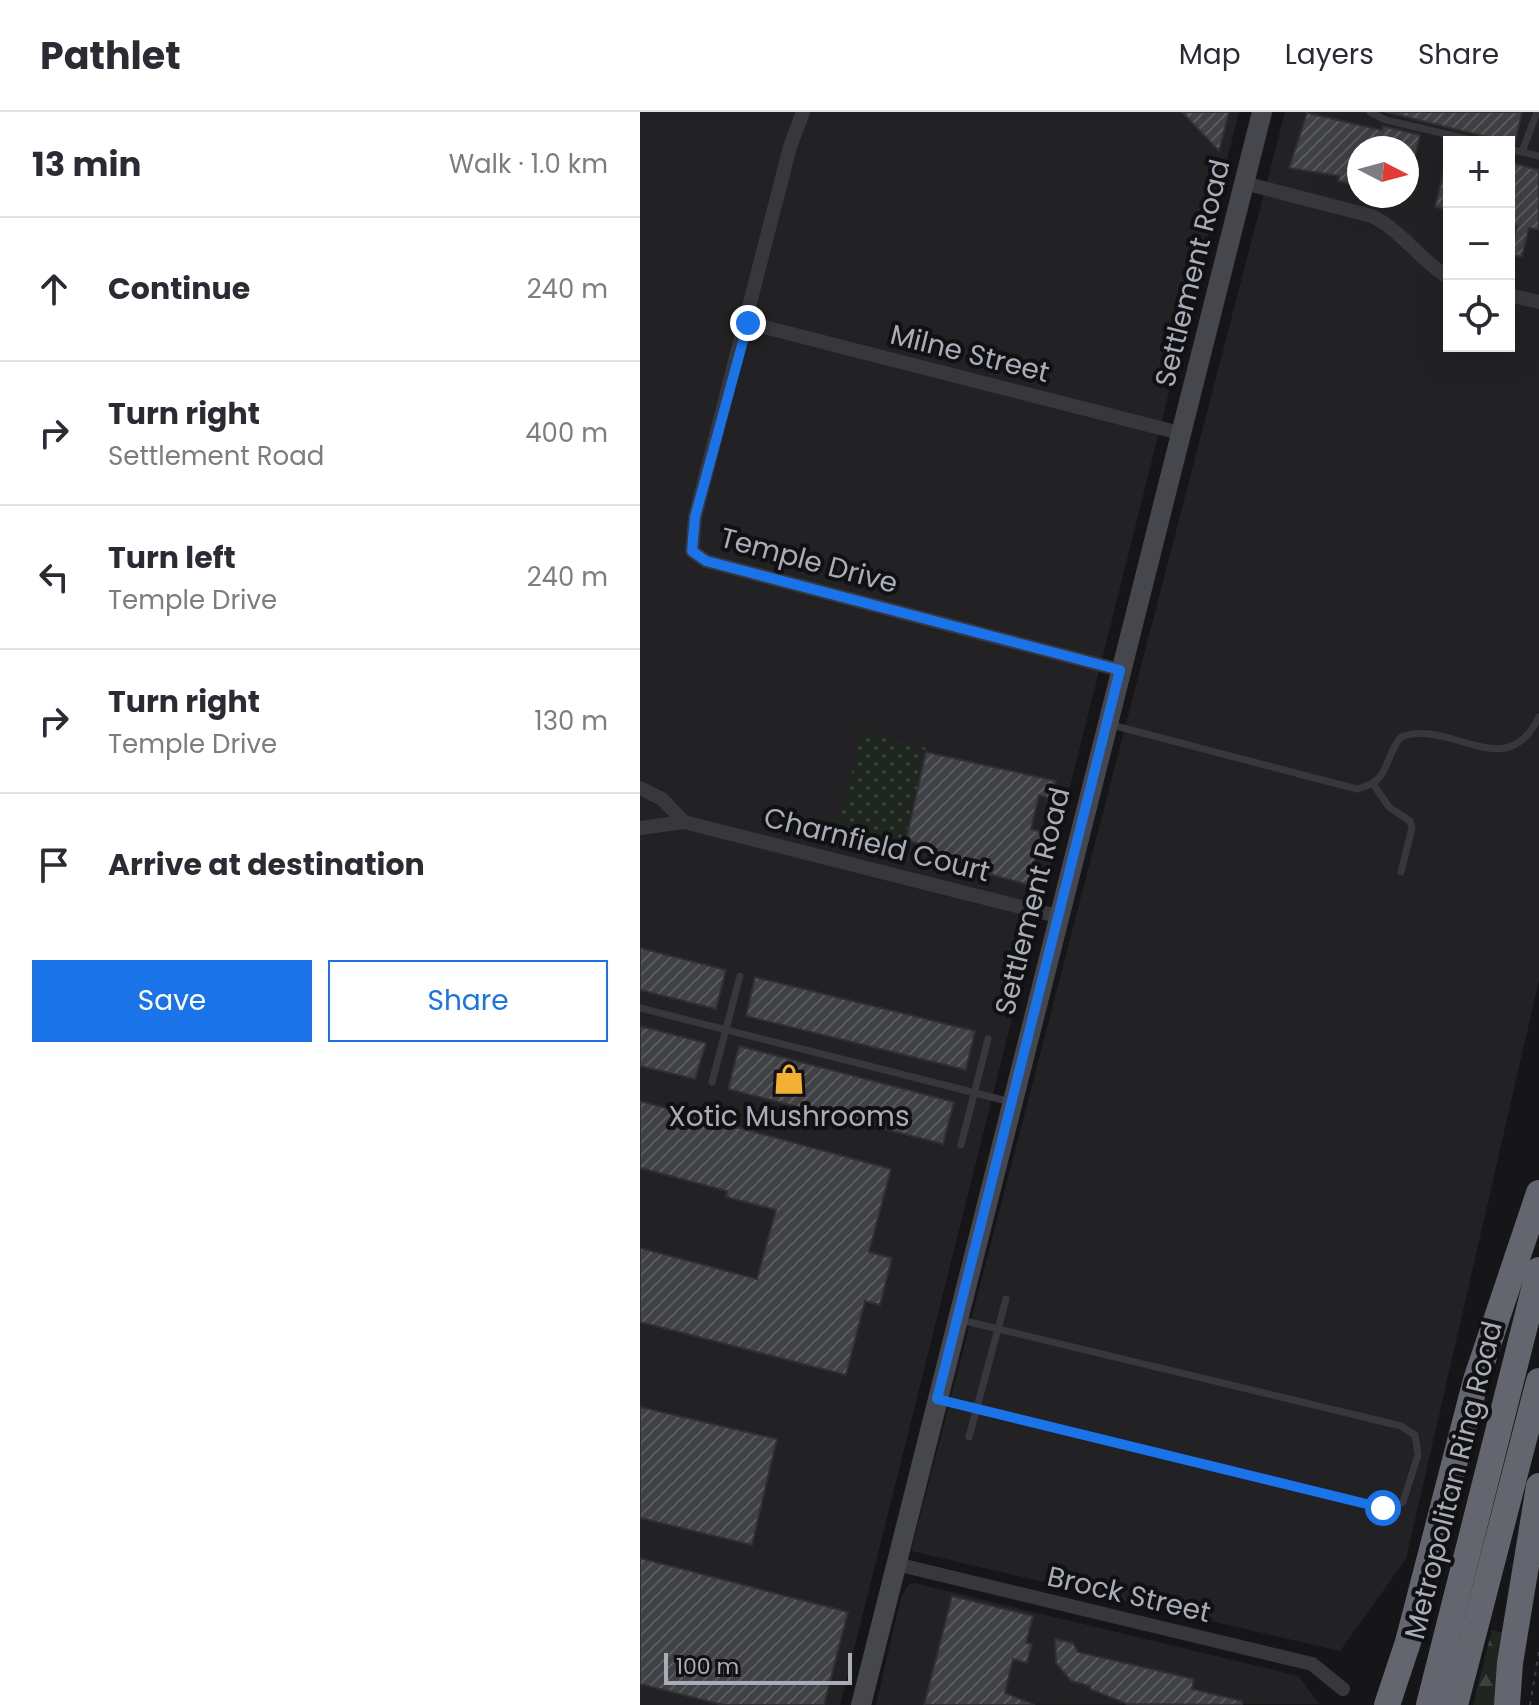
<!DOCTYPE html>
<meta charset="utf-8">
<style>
body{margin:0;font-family:Poppins,sans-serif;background:#f7f7f7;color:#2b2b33}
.controls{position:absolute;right:24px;top:24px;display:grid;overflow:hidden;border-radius:0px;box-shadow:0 8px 32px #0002}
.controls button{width:72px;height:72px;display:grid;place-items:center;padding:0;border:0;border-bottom:2px solid #e1e1e2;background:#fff;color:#2b2b33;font:40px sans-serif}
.compass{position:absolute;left:707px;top:24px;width:72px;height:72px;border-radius:50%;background:#fff;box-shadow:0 8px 32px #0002;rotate:96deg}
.scale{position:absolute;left:24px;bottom:20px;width:188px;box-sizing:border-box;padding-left:8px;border:4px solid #a8adb8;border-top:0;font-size:22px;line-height:28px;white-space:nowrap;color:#a8adb8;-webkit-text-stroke:6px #111113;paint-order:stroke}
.stop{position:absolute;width:24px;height:24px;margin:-18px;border:6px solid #1a73e8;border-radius:50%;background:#fff}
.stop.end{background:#1a73e8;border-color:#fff;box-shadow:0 2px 8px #0008}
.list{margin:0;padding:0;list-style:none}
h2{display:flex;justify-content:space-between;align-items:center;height:104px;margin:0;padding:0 32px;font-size:34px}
h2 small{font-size:26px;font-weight:400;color:#7c7c81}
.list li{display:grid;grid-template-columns:52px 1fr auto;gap:24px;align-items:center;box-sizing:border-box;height:144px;padding:0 32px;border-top:2px solid #e1e1e2}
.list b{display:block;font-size:30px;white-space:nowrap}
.list p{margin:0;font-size:26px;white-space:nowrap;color:#7c7c81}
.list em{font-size:26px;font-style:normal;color:#7c7c81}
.actions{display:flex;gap:16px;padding:24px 32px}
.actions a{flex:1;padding:18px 0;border:2px solid #1a73e8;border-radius:0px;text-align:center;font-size:28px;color:#1a73e8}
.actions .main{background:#1a73e8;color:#fff}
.icon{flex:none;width:44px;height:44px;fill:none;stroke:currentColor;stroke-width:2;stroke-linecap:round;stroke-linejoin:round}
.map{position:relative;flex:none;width:899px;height:1593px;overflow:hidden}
header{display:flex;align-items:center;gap:48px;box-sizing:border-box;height:112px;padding:0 40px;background:#fff;border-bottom:2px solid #e1e1e2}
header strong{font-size:38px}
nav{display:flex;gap:44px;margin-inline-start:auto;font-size:28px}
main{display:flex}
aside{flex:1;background:#fff}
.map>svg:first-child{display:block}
.built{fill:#222225;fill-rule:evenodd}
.forest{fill:url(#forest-firs)}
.park{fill:url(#park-dots)}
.building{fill:url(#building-hatch);stroke:#303034;stroke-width:2}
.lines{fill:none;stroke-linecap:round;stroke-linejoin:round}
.path{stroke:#3d3f44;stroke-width:2;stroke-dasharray:4 6;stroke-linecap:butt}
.service{stroke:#37383d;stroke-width:7}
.minor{stroke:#37383d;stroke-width:14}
.secondary{stroke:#45474d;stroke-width:20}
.motorway{stroke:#63666e;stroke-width:26}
.route{stroke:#1a73e8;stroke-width:10}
.labels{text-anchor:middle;stroke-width:8;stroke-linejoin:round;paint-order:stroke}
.street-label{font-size:28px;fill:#a8adb8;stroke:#111113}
.poi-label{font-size:28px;fill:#a8adb8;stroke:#111113}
</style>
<header>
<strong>Pathlet</strong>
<nav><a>Map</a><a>Layers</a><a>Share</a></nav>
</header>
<main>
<aside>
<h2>13 min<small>Walk · 1.0 km</small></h2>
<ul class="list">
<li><svg class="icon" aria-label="ahead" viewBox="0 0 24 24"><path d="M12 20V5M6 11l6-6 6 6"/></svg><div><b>Continue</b></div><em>240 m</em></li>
<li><svg class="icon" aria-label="right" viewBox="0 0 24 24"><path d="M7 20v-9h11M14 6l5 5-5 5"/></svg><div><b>Turn right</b><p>Settlement Road</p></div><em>400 m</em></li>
<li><svg class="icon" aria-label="left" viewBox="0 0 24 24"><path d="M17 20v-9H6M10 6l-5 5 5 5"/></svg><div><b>Turn left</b><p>Temple Drive</p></div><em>240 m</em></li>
<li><svg class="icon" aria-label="right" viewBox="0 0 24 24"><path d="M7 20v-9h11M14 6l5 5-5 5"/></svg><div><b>Turn right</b><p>Temple Drive</p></div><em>130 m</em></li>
<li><svg class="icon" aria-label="arrive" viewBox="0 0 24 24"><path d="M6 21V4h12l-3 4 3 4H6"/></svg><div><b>Arrive at destination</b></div></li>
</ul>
<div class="actions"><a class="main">Save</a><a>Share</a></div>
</aside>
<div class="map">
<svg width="899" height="1593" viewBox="0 0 899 1593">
<defs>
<pattern id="forest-firs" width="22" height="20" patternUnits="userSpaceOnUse" patternTransform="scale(2)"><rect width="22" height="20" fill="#1e261f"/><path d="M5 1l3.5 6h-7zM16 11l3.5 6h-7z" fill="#3c433d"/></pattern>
<pattern id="park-dots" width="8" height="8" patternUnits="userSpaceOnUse" patternTransform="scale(2)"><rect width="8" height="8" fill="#1e261f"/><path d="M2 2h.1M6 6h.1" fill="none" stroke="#3c433d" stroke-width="1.8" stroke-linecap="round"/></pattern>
<pattern id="building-hatch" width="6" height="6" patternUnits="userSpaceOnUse" patternTransform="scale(2)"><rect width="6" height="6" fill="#404145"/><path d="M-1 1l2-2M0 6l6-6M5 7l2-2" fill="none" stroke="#595a5e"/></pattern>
</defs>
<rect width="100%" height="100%" fill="#161618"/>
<g class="built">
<polygon points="0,0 599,0 200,1593 0,1593"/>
<path d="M645 0H899V868L766 1447 700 1539 271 1439ZM809 30H869V234H809ZM719 36H767V84H719Z"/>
<polygon points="274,1471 659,1564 679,1592 236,1593 261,1485 269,1472"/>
</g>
<polygon class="forest" points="852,1518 865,1521 857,1593 833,1593"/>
<polygon class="park" points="222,620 287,636 261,744 195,728"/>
<g class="building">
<polygon points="542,0 589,0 579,39"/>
<polygon points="746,0 882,0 875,32"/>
<polygon points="667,1 742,18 743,14 780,23 771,62 767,61 767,36 719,36 719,74 698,69 699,64 649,56"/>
<polygon points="869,50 899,58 899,118 889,116 882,145 870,142 877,114 869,112"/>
<polygon points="805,54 809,54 809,98 795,95"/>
<polygon points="286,640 416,669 411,687 399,683 391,717 402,720 389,773 331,757 333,752 296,743 297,737 266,728"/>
<polygon points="0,836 86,858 76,897 0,878"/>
<polygon points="115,865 335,919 326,958 106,904"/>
<polygon points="0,914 66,931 55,967 0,954"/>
<polygon points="99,934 314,990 303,1032 88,977"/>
<polygon points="0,989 251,1057 229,1140 252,1146 240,1193 225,1189 206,1263 0,1210 0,1136 117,1167 136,1098 86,1085 87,1079 0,1056"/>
<polygon points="0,1295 137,1327 112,1433 0,1406"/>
<polygon points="0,1446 208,1500 184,1593 83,1593 0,1572"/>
<polygon points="312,1484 393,1504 386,1531 392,1532 387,1551 373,1547 365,1581 395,1593 284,1593"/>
<polygon points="415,1527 433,1531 438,1540 554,1567 552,1577 602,1589 602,1593 487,1592 450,1577 450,1574 431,1569 416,1551"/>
</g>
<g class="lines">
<polyline class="path" points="890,1593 899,1540"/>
<g class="service">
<polyline points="730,0 746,8 840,30"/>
<polyline points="869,37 899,44"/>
<polyline points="882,40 897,0"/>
<path d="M468 612 717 677C752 669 742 648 761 625 812 606 865 674 899 605"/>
<polyline points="734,673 749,695 770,709 772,716 761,760"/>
<polyline points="0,896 371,990"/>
<polyline points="72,970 100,864"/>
<polyline points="321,1033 348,927"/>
<polyline points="299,1288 750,1397 763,1390 778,1343 775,1323 761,1314 321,1208"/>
<polyline points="329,1325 366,1187"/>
</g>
<g class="minor">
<polyline points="163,0 150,35 55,405 52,439 66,449 480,558"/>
<path d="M604 71 732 104C762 119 780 148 809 166"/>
<polyline points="869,183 899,190"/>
<polyline points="108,211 540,321"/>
<polyline points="0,676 22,687 44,710 0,716"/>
<polyline points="44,710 417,804"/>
<polyline points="256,1452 672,1552 703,1577"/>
</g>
<polyline class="secondary" points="221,1593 622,0"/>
<g class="motorway">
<polyline points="747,1593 768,1530 836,1268 899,1081"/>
<polyline points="789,1593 899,1158"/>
<polyline points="815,1593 899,1269"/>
<polyline points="867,1593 870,1551 899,1374"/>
</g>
</g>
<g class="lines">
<polyline class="route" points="108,211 55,405 52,439 66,449 480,558 297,1287 743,1396"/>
</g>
<defs>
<symbol id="shop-bare" viewBox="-9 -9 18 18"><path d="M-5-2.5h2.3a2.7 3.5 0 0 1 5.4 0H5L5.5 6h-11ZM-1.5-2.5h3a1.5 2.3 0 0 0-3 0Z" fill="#f2b134" stroke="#111113" stroke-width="2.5" paint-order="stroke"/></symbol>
</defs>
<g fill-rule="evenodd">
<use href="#shop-bare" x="127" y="945" width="44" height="44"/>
</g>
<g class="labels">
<g class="street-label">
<text transform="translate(552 161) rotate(-76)" y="10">Settlement Road</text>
<text transform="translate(330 241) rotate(14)" y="10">Milne Street</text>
<text transform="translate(169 448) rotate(15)" y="10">Temple Drive</text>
<text transform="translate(237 732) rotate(14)" y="10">Charnfield Court</text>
<text transform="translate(392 789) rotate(-76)" y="10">Settlement Road</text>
<text transform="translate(813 1368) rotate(-76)" y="10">Metropolitan Ring Road</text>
<text transform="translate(489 1482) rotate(13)" y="10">Brock Street</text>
</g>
<g class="poi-label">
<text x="149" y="1014">Xotic Mushrooms</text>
</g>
</g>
</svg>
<div class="controls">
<button>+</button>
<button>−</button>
<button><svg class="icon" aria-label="locate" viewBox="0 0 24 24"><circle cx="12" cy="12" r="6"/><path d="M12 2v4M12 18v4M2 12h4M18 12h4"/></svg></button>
</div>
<svg class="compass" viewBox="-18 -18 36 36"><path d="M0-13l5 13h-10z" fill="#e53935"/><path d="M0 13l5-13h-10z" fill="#7c7c81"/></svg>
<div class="scale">100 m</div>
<div class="stop" style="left:743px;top:1396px"></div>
<div class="stop end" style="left:108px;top:211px"></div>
</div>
</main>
